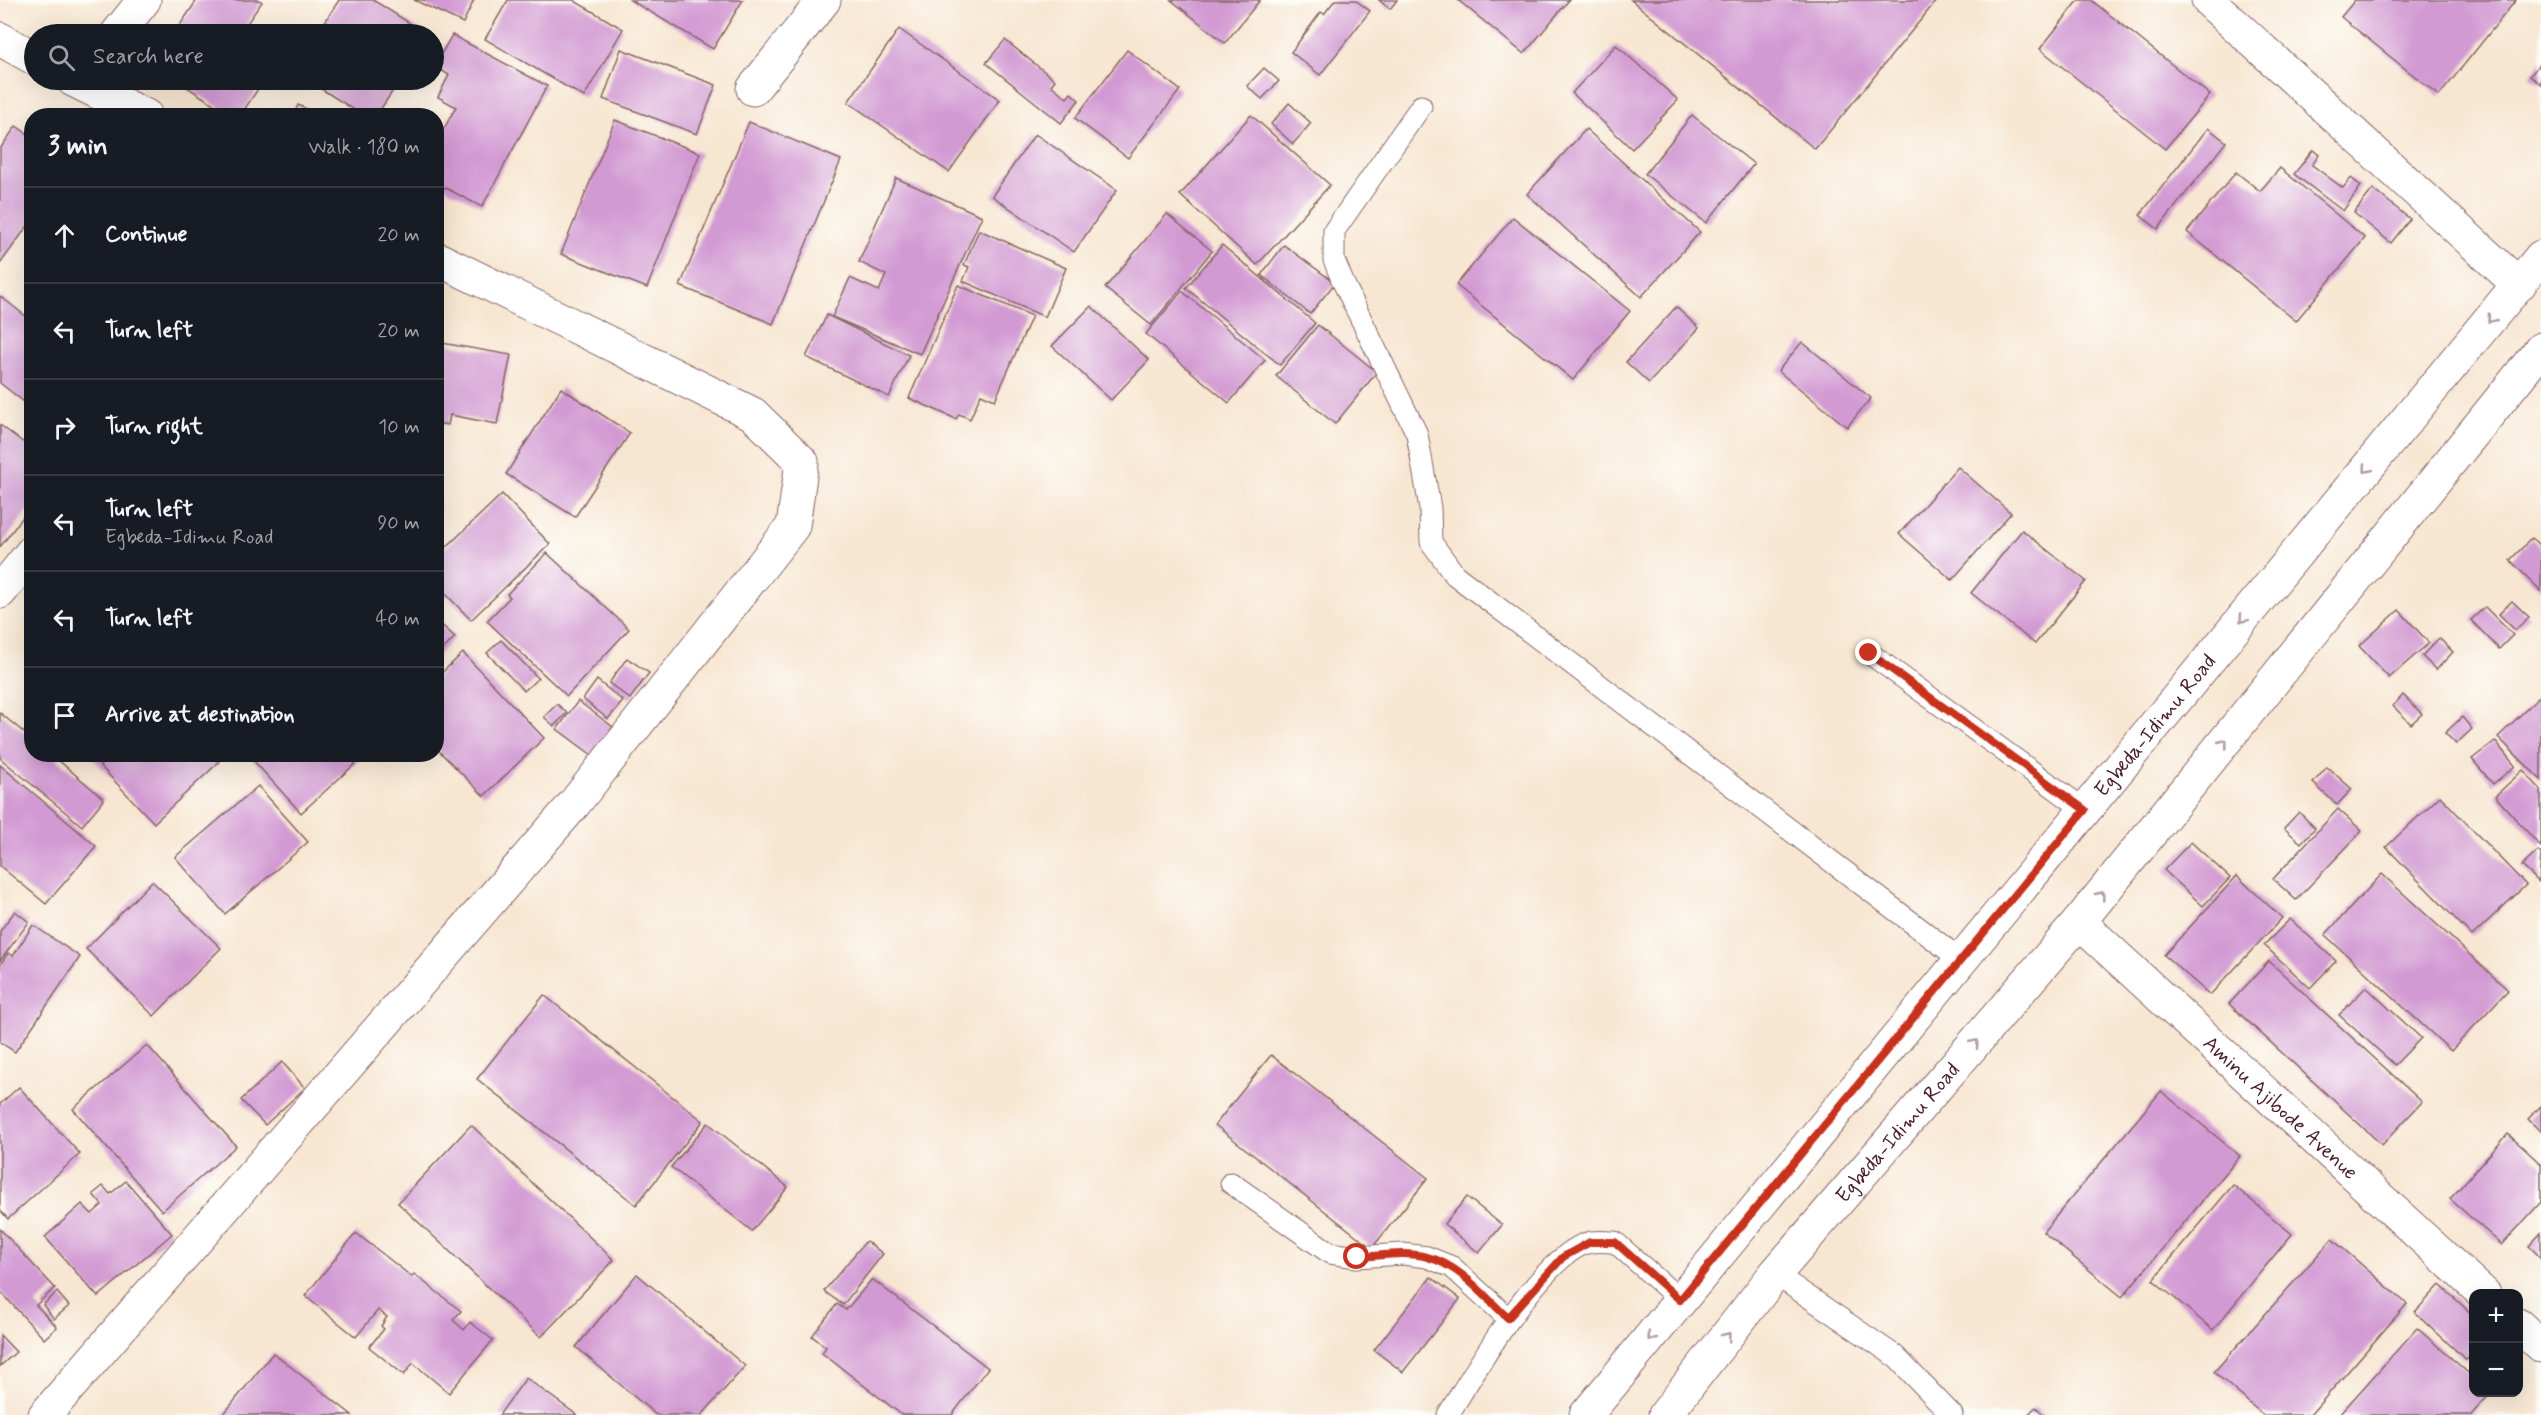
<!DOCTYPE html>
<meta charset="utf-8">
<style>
body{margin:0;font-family:Mynerve,sans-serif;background:#242831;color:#f1f3f6}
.controls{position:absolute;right:18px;bottom:18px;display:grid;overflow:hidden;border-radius:12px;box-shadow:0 6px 24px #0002}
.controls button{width:54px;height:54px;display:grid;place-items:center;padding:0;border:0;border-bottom:2px solid #363941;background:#171b24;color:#f1f3f6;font:30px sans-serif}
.stop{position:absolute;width:18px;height:18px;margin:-14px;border:4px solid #c8321e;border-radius:50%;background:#fff}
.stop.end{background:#c8321e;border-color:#fff;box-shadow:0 2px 6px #0008}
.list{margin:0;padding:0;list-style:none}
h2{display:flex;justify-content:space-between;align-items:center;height:78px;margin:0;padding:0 24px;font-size:26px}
h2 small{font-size:20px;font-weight:400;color:#9ea1a6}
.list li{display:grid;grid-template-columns:39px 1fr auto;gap:18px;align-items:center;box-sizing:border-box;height:96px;padding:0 24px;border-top:2px solid #363941}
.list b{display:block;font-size:22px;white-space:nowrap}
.list p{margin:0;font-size:20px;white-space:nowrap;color:#9ea1a6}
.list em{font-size:20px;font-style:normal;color:#9ea1a6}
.icon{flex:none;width:33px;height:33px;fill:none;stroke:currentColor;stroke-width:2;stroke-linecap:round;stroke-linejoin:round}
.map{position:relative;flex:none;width:2541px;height:1415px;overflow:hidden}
.search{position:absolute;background:#171b24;box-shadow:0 6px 24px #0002;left:24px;top:24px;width:420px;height:66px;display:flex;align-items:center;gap:15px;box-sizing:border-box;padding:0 21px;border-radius:33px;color:#9ea1a6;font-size:22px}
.panel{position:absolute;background:#171b24;box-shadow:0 6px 24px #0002;left:24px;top:108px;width:420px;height:654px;border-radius:24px}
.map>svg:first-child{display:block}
.building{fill:#d29ad3}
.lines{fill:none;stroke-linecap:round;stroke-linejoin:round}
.service-casing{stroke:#876565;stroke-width:23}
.minor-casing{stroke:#876565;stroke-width:35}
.primary-casing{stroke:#876565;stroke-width:35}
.service{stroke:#fff;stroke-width:21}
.minor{stroke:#fff;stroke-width:33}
.primary{stroke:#fff;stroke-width:33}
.oneway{stroke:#ae9aa0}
.route{stroke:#c8321e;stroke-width:8}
.labels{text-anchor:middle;stroke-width:5;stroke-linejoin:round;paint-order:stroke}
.street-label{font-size:21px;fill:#4a1f2b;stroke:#fdfcf7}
</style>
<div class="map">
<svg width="2541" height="1415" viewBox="0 0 2541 1415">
<rect width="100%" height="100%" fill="#fdfcf7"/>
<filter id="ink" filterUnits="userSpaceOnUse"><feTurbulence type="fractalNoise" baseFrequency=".0167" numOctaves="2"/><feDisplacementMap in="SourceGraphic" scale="12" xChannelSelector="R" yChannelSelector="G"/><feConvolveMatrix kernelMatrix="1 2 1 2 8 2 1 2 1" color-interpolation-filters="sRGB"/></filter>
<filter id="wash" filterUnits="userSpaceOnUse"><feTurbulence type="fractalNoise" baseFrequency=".008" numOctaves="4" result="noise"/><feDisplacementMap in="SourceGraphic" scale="24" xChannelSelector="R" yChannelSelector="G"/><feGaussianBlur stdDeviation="1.35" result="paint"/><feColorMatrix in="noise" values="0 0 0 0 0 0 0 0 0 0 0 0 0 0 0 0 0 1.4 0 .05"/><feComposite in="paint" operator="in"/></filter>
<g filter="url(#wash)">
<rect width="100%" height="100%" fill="#f7e6d1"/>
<g id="blocks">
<g class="building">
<polygon points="197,0 259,0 262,2 245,26 258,34 174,34"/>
<polygon points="339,0 373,0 427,34 317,34"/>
<polygon points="414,0 474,0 463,23"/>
<polygon points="508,0 573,0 623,29 584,97 485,39"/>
<polygon points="630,0 743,0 713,49"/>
<polygon points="1171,0 1260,0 1225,43"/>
<polygon points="1335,0 1355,0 1370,11 1320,75 1291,52 1321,12 1324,14"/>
<polygon points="1379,0 1397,0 1390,9"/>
<polygon points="1458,0 1569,0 1524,54"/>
<polygon points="1631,0 1937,0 1815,149"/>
<polygon points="2079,0 2091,0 2210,95 2165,149 2040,49"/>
<polygon points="2355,0 2516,0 2439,96 2341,17"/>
<polygon points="899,29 1000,100 949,172 848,102"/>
<polygon points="452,35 547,86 482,207 436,183 436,163 441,155 436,153 436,143 456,107 438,97 449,75 434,66"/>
<polygon points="1005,40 1055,80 1051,85 1067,98 1071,93 1079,100 1061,123 986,63"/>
<polygon points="1616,45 1678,100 1632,149 1572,93"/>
<polygon points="621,49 716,85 697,134 603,99"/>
<polygon points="1127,50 1180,90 1128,158 1075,118"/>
<polygon points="2541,62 2541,84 2530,76"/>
<polygon points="1264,68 1279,81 1262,99 1247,86"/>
<polygon points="176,80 264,80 240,116 232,116"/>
<polygon points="307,80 400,80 376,116 364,116"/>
<polygon points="1289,103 1311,123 1293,144 1271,124"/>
<polygon points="298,105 321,116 293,116"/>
<polygon points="1251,115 1330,185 1257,265 1180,195"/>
<polygon points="1692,115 1754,164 1706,223 1645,174"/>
<polygon points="615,120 700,153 647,288 561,254"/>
<polygon points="749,122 841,160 773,324 680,286"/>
<polygon points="16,126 32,137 32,220 0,264 0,149"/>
<polygon points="2208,128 2226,142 2158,229 2140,215"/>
<polygon points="1586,129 1700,232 1641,297 1527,194"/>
<polygon points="1035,134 1117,190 1074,252 992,196"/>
<polygon points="2313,150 2319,155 2312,165 2343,188 2351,178 2361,186 2343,211 2294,174"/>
<polygon points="2280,168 2365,238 2296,321 2187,232 2236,172 2260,191"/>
<polygon points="896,178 982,216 920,354 832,317 850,278 879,291 886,275 859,262"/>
<polygon points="2373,189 2410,219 2391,243 2354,213"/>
<polygon points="1167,214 1212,251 1151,325 1105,288"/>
<polygon points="1513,217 1630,311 1573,380 1456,285"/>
<polygon points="979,230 1066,268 1045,317 963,281 969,267 964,265"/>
<polygon points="1222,245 1315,323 1280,365 1186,288"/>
<polygon points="1284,245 1335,283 1310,314 1261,275"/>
<polygon points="958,285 1032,316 995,400 981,394 970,419 959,414 956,419 909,398"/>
<polygon points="1182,291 1265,360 1229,403 1146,334"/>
<polygon points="0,296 32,321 32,408 0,383"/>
<polygon points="1091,306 1149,360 1111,400 1052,346"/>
<polygon points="1676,307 1699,328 1649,383 1626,362"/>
<polygon points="827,315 909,355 889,397 806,357"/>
<polygon points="1318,325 1377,372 1335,424 1276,376"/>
<polygon points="436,342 511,355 497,424 450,415 448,425 436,423"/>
<polygon points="1802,342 1871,398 1847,427 1778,371"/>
<polygon points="561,388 630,433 575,517 506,474"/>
<polygon points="0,425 32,449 32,505 0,547"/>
<polygon points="1958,467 2011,513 1952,580 1899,534"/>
<polygon points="502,494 550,544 471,620 436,584 436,557"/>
<polygon points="2022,530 2086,581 2035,644 1971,593"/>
<polygon points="2532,538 2541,547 2541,591 2510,560"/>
<polygon points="547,553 629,629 567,696 487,621 510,597 507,594"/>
<polygon points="2512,601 2529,617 2515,630 2499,614"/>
<polygon points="2485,607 2513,635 2499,649 2471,620"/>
<polygon points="2399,610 2429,643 2389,678 2359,646"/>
<polygon points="436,620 455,637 436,657"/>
<polygon points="2439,638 2453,652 2436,670 2422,656"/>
<polygon points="501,640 538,678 524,691 487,653"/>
<polygon points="463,653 544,738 484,796 436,748 436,678"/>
<polygon points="627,658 649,673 630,699 609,683"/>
<polygon points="597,680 623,701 608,719 583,699"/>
<polygon points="2403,695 2422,714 2411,724 2393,706"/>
<polygon points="2541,695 2541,780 2498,737"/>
<polygon points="578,701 613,727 592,755 557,729"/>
<polygon points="557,704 567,713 554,726 544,717"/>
<polygon points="0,713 32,739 32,754 51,754 104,799 82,826 0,758"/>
<polygon points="2462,717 2472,729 2456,744 2445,733"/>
<polygon points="2495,741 2515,766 2493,784 2472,759"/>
<polygon points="89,754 212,754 219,762 154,823"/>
<polygon points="256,754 366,754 301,813 252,759"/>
<polygon points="0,765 96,846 46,904 0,866"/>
<polygon points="2327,767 2352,789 2337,805 2313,783"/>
<polygon points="2523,770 2541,790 2541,847 2495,796"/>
<polygon points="258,786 308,842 225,914 175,857"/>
<polygon points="2440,796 2526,885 2472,936 2386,847"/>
<polygon points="2338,809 2362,831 2296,900 2273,879"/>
<polygon points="2299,812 2315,828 2301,843 2284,828"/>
<polygon points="2191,842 2230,878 2203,906 2164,870"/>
<polygon points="2538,851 2541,854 2539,882 2522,866"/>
<polygon points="2382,874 2508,990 2451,1051 2325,935"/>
<polygon points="2237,876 2282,918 2210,995 2164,955"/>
<polygon points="152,881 221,948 154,1016 86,949"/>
<polygon points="15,911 29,922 0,961 0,931"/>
<polygon points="2290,919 2336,961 2310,988 2264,945"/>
<polygon points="33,925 80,957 15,1052 0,1042 0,965 8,953 13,956"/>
<polygon points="2269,961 2422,1102 2382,1145 2229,1004"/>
<polygon points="2366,987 2421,1038 2395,1065 2339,1015"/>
<polygon points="544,995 703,1121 636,1205 477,1079"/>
<polygon points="147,1045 236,1146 162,1211 73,1109"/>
<polygon points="1271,1055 1428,1178 1372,1248 1215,1125"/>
<polygon points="282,1062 305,1088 265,1125 241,1100"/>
<polygon points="19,1087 80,1154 8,1219 0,1210 0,1104"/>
<polygon points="2161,1091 2240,1156 2122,1297 2043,1232"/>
<polygon points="2541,1106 2541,1132 2528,1119"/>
<polygon points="708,1123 788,1187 752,1231 671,1167"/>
<polygon points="471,1125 614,1260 541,1337 398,1203"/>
<polygon points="2508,1134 2541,1164 2541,1202 2502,1245 2450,1199"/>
<polygon points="126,1181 172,1234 98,1297 45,1237 82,1204 92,1214 102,1205 93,1194 103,1186 110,1194"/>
<polygon points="2233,1185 2292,1234 2213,1330 2153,1280"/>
<polygon points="1467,1197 1502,1225 1479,1253 1444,1224"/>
<polygon points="0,1229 55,1288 36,1305 57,1327 44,1339 0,1291"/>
<polygon points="356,1233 412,1277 414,1274 461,1311 453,1320 464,1330 470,1322 493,1340 449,1393 413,1363 404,1375 369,1347 384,1329 381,1326 387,1317 378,1310 356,1337 305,1296"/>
<polygon points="2541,1233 2541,1258 2529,1246"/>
<polygon points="2332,1239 2407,1304 2310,1415 2263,1415 2214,1372"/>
<polygon points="866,1241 883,1254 843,1305 824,1291"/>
<polygon points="637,1274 745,1366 702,1415 656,1415 576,1347"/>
<polygon points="1431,1277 1460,1299 1403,1372 1374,1350"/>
<polygon points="872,1279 988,1368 952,1415 902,1415 822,1353 826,1347 812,1336 837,1304 846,1310"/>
<polygon points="2440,1285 2474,1316 2474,1353 2466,1360 2415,1312"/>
<polygon points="57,1292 69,1306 54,1319 43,1305"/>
<polygon points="2417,1328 2474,1378 2474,1392 2492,1392 2471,1415 2339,1415"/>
<polygon points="0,1335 16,1352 0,1366"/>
<polygon points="273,1353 352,1415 223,1415"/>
<polygon points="526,1378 577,1415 499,1415"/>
<polygon points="2036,1407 2044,1415 2027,1415"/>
</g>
</g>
</g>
<g filter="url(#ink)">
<use href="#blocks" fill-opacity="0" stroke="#876565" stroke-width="1.5"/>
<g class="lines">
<defs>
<g id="service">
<polyline points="1421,106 1334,231 1334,260 1343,282 1417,434 1430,508 1431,542 1455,575 1961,960"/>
<polyline points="1869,653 2085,810"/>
<polyline points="1231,1183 1330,1253 1357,1257 1403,1254 1427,1257 1452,1267 1508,1318"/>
<polyline points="1775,1274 1895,1356 1952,1415"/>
<path d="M1448 1415C1473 1374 1544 1251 1591 1242 1599 1241 1607 1242 1615 1242L1680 1300"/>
</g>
<g id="minor">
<polyline points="2208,0 2519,285"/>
<polyline points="117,34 144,0"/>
<polyline points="0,39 34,58"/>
<polyline points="73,80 146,116"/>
<polyline points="753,89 824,0"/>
<polyline points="0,592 32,552"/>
<path id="s1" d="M2079 922 2484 1294"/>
<polyline points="2518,1325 2541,1346"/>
<polyline points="45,1415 574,804 793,526 802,462 753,414 436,258"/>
</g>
<g id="primary">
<path id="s2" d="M1586 1415 2541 257"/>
<path id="s3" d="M1665 1415 1775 1274 2079 922 2541 349"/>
</g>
</defs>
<use href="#service" class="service-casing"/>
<use href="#minor" class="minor-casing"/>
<use href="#primary" class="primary-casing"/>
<use href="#service" class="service"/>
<use href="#minor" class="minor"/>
<use href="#primary" class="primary"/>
</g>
<defs><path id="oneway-chevron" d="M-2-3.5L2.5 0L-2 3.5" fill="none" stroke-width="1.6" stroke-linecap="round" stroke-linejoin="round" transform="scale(1.5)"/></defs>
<g class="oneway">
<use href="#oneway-chevron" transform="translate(2491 319) rotate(130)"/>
<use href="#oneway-chevron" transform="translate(2367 469) rotate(130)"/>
<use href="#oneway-chevron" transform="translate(2243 619) rotate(130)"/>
<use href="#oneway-chevron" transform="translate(2224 743) rotate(-51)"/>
<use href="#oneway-chevron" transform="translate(2101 895) rotate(-51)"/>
<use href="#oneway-chevron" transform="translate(1975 1043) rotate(-49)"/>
<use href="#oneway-chevron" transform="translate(1727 1336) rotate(-52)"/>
<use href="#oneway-chevron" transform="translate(1651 1337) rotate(129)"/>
</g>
</g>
<g class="lines" filter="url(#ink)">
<path class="route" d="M1357 1257C1380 1256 1405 1251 1427 1257 1460 1265 1484 1296 1508 1318L1563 1257 1590 1242H1615L1680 1300 2085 810 1869 653"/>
</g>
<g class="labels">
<g class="street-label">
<text dy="7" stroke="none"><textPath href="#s2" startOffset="894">Egbeda-Idimu Road</textPath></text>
<text dy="7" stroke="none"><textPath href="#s1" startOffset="274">Aminu Ajibode Avenue</textPath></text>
<text dy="7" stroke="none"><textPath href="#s3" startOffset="366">Egbeda-Idimu Road</textPath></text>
</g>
</g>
</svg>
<div class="controls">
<button>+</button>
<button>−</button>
</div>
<div class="stop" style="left:1357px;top:1257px"></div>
<div class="stop end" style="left:1869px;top:653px"></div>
<div class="search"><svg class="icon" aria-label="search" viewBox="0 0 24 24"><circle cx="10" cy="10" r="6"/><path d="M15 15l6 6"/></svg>Search here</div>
<section class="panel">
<h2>3 min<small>Walk · 180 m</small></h2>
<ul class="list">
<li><svg class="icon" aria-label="ahead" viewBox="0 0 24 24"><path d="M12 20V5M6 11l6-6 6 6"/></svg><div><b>Continue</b></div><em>20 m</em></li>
<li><svg class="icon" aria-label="left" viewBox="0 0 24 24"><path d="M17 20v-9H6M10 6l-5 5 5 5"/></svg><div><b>Turn left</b></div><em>20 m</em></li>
<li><svg class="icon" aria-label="right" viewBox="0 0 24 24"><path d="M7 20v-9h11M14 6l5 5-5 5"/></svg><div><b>Turn right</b></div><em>10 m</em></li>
<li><svg class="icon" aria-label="left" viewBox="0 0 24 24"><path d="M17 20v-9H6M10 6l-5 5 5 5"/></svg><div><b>Turn left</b><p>Egbeda-Idimu Road</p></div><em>90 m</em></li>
<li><svg class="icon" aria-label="left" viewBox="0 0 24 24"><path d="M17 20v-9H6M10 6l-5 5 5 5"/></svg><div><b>Turn left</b></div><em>40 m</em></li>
<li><svg class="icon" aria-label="arrive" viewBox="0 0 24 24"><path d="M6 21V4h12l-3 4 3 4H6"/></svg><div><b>Arrive at destination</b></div></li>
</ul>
</section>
</div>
